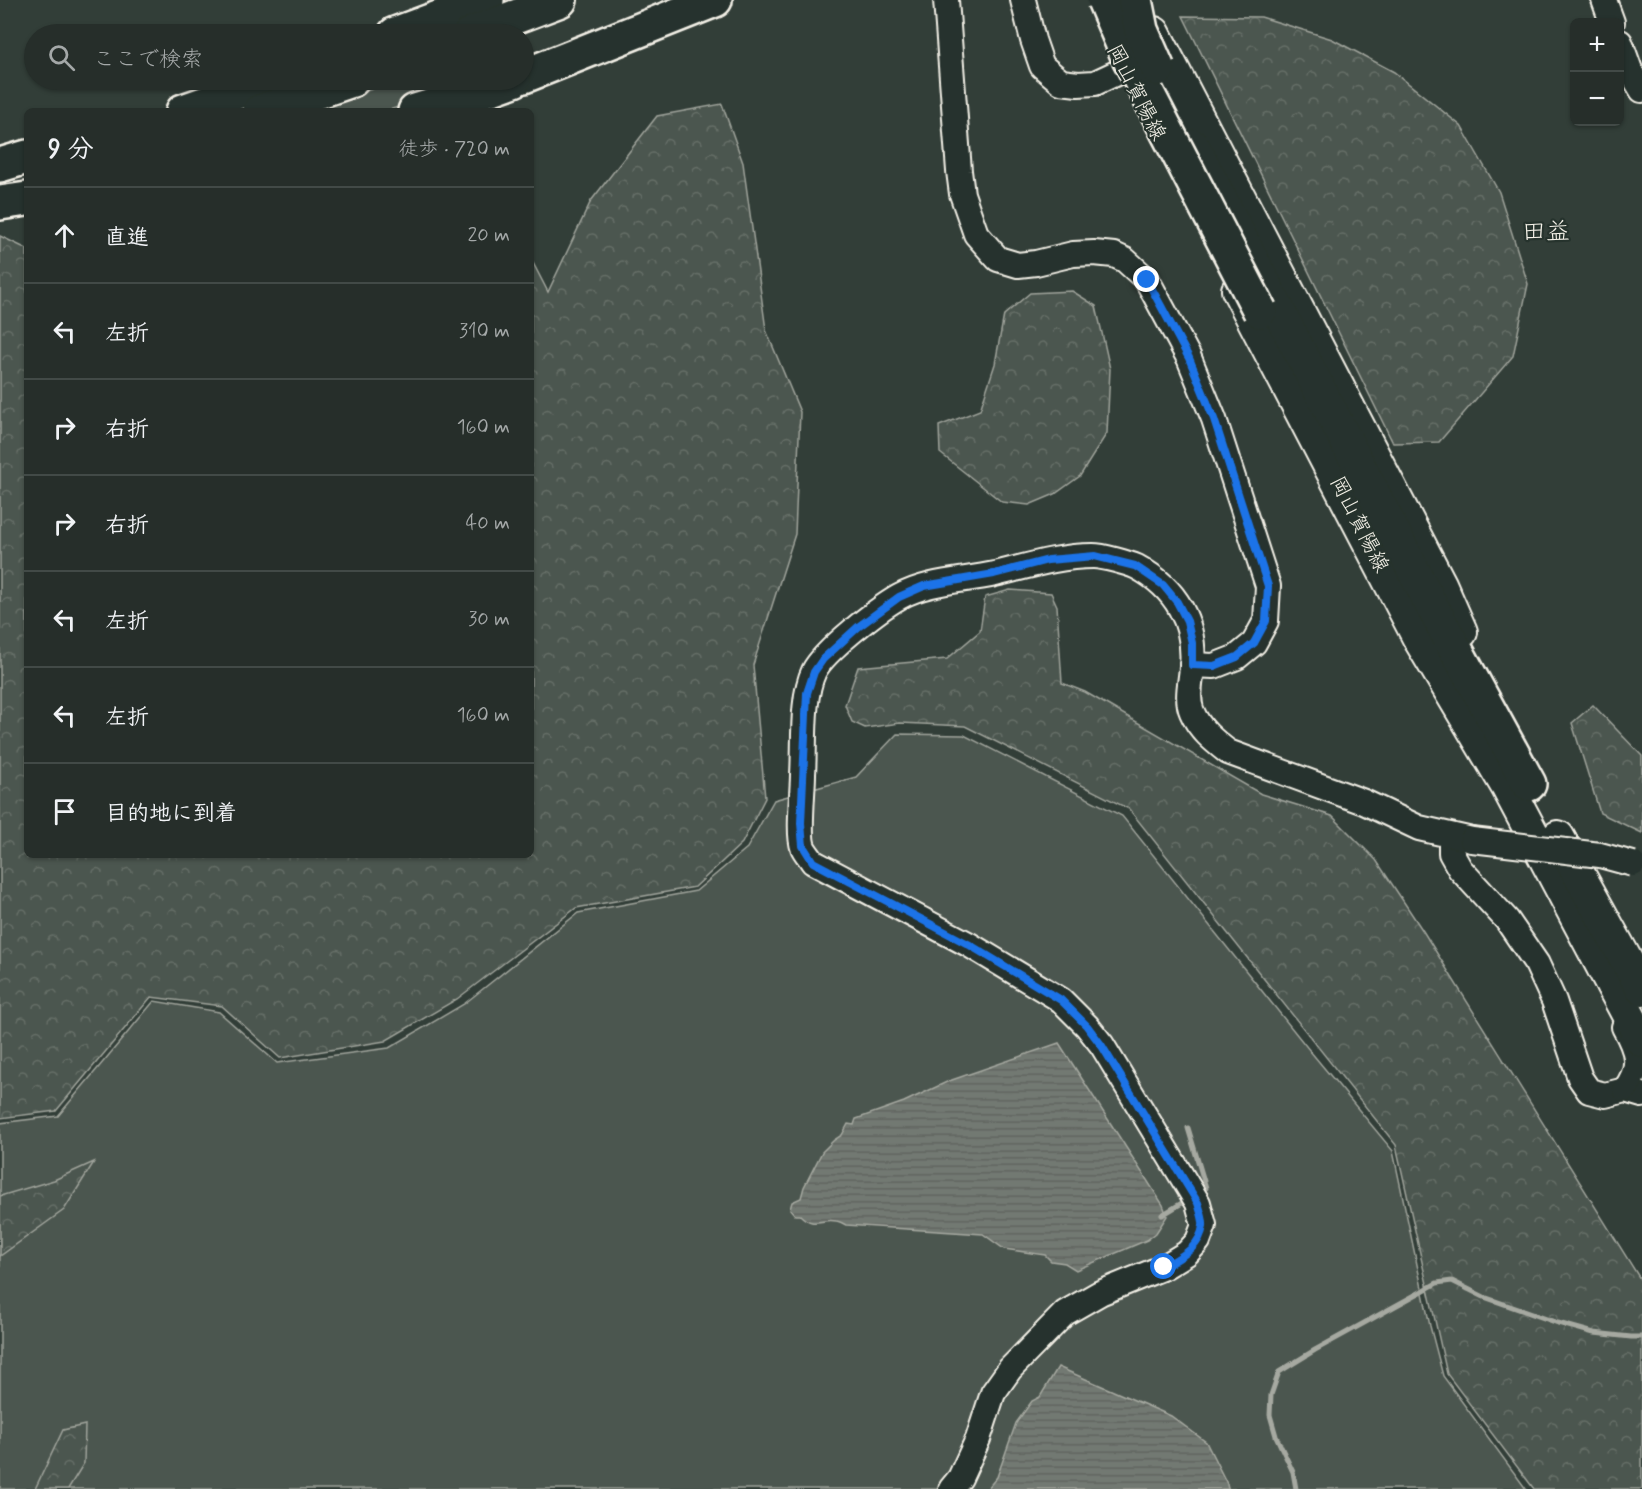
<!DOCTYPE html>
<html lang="ja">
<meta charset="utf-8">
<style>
body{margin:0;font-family:Mynerve,"Klee One",sans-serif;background:#2e3632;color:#f1f3f6}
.controls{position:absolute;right:18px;top:18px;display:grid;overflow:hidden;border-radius:9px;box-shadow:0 2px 4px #0004}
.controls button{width:54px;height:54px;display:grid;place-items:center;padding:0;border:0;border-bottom:2px solid #424a47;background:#262e2a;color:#f1f3f6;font:30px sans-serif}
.stop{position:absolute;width:18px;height:18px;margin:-14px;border:4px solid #1a73e8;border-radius:50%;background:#fff}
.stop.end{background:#1a73e8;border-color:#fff;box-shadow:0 2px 6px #0008}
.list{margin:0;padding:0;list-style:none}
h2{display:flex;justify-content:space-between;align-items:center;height:78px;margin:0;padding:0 24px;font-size:26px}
h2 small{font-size:20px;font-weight:400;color:#a4a8a8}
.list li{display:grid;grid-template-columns:39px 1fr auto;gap:18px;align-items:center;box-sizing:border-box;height:96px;padding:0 24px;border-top:2px solid #424a47}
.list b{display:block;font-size:22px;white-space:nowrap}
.list em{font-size:20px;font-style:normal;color:#a4a8a8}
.icon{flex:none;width:33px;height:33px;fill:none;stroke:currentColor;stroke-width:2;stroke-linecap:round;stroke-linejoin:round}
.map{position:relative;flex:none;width:1642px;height:1489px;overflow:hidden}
.search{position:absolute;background:#262e2a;box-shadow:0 2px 4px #0004;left:24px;top:24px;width:510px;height:66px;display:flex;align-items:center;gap:15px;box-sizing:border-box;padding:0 21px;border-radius:33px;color:#a4a8a8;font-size:22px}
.panel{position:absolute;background:#262e2a;box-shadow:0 2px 4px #0004;left:24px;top:108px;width:510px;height:750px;border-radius:9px}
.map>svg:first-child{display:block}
.grass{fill:#4c564f;stroke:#a0a49c;stroke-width:1.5}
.forest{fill:url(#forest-crowns);stroke:#a0a49c;stroke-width:1.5}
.water{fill:url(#water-rules);stroke:#a6a9a1;stroke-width:1.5}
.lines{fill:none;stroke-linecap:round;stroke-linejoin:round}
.stream{stroke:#a6a9a1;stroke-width:5}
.minor-casing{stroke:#f4f1e8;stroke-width:28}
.major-casing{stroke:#f4f1e8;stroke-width:36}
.highway-casing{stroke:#f4f1e8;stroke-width:38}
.minor{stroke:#26332d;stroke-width:24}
.major{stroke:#26332d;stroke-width:32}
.highway{stroke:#26332d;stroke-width:33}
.minor-bridge-casing{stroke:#f4f1e8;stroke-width:28;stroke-linecap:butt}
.highway-bridge-casing{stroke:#f4f1e8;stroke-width:38;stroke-linecap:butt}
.minor-bridge{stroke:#26332d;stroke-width:24}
.highway-bridge{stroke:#26332d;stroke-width:33}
.route{stroke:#1a73e8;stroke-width:8}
.labels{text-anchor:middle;stroke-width:4.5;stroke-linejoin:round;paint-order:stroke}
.street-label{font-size:21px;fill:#f4f1e8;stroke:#26332d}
.quarter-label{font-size:24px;fill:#f4f1e8;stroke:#26332d}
</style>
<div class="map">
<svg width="1642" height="1489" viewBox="0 0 1642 1489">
<defs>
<pattern id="forest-crowns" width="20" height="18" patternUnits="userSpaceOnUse" patternTransform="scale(1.5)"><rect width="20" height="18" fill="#4c564f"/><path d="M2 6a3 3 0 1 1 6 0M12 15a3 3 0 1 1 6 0" fill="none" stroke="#666f68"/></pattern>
<pattern id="water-rules" width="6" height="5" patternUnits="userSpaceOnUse" patternTransform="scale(1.5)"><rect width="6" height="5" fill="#727972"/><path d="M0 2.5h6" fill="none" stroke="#60635e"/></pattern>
</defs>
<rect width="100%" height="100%" fill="#323e38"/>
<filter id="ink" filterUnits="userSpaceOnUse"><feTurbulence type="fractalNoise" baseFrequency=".0167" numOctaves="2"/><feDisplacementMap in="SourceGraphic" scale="12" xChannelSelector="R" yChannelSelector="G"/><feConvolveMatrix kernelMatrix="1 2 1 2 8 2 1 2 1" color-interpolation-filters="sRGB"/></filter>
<g filter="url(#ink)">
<g class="grass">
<polygon points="398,80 482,80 386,111 309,111"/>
<polygon points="897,734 964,735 1122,816 1310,1051 1393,1151 1430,1326 1443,1376 1526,1489 0,1489 0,1123 58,1116 154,1001 219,1012 277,1063 389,1048 464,1004 578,913 696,891 747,848 774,800 856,777"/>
</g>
<g class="forest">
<polygon points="1183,16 1261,17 1332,39 1394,72 1461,126 1499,192 1528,284 1513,356 1439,442 1393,443"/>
<polygon points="722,104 743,163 766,330 800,412 795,534 753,665 765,798 742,843 695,887 576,908 457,999 385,1041 280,1058 222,1006 151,997 56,1111 0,1118 0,236 27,249 27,855 531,855 531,259 548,292 591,201 657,116"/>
<polygon points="1072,291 1096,306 1110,369 1107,433 1080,476 1055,494 1029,505 1002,502 940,453 939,426 980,410 995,364 1004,315 1030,293"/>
<polygon points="1010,590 1051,593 1057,606 1062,683 1085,692 1261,794 1332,816 1376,860 1423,931 1642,1282 1642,1489 1534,1489 1447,1374 1396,1145 1129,809 965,726 900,723 865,728 852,722 845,705 858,667 947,659 980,631 985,597"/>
<polygon points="1593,705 1642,756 1642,833 1600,813 1572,723"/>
<polygon points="94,1162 64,1210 0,1256 0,1196 54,1180"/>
<polygon points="85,1425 84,1463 68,1489 35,1489 63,1430"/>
</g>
<g class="water">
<path d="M1059 1043 1163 1205 1167 1216 1156 1233 1147 1240 1076 1270 1065 1263 1051 1261 1045 1255 1004 1249 983 1234 846 1225C842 1223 839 1221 836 1221 821 1218 814 1229 800 1215H795L790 1209 792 1202 801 1198 804 1187 822 1152 834 1140 842 1135 848 1124 854 1125 856 1119 904 1102 949 1081Z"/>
<polygon points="1058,1367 1171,1416 1206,1442 1227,1484 1228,1489 987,1489 997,1477 1016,1423 1032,1401 1040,1397"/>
</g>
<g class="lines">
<g class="stream">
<polyline points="1188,1128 1206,1188 1203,1189"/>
<polyline points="1162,1215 1187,1200"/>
<polyline points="1296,1489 1293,1472 1276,1436 1270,1415 1271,1395 1279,1372 1315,1350 1437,1283 1452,1281 1484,1297 1558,1323 1594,1333 1631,1337 1642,1337"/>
</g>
<defs>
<g id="minor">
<polyline points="946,0 959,171 962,194 976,234 998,259 1018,265 1036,263 1073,254 1094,253 1114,255 1125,260 1147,280 1189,358 1214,419 1268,586 1266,621 1254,643 1237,657 1214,666 1192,665"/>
<polyline points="1023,0 1033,40 1042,66 1061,82 1078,84 1095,83 1146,59"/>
<polyline points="1604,0 1612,22"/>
<polyline points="1620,42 1630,70 1642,90"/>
<polyline points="1451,836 1451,853 1460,869 1507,920 1537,964 1554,1001 1580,1078 1589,1091 1605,1095 1625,1090 1642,1095"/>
<path d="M1624 1027C1638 1052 1642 1067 1625 1090"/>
<path d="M951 1489 960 1478 978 1439 993 1393 1010 1369 1065 1313 1100 1293 1164 1267 1187 1253 1198 1241 1204 1225 1198 1203 1102 1045 1087 1026 1061 1000 968 944 813 862C810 857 805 852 803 847 798 834 803 790 803 774 805 745 801 698 814 671 824 651 878 609 899 597 928 581 963 581 995 574 1028 566 1059 556 1093 556 1103 556 1128 563 1137 567 1176 588 1196 623 1192 667 1191 682 1186 698 1192 712 1199 729 1214 741 1228 752L1364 802 1419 828 1472 840"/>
</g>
<g id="major">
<polyline points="1154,33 1440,584 1461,632"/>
<polyline points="1238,290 1420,640 1507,786 1642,1041"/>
<polyline points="1558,837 1642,989"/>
</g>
<g id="highway">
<polyline points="395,34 487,0"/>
<polyline points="470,34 560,0"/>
<polyline points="524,76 715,0"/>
<polyline points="183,111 273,80"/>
<polyline points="260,111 352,80"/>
<polyline points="415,111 492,88 514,80"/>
<polyline points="1193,146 1433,608 1529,784"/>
<polyline points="0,165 27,157"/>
<polyline points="0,203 27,199"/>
</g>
</defs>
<use href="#minor" class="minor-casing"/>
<use href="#major" class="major-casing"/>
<use href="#highway" class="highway-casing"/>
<use href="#minor" class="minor"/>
<use href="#major" class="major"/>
<use href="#highway" class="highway"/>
<defs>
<polyline id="minor-bridge" points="1472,840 1600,855 1633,864"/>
<g id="highway-bridge">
<polyline points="1104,0 1127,54 1260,311"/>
<polyline points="1135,0 1141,30 1158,69"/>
</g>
</defs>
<use href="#minor-bridge" class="minor-bridge-casing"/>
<use href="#highway-bridge" class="highway-bridge-casing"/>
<use href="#minor-bridge" class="minor-bridge"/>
<use href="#highway-bridge" class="highway-bridge"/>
</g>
</g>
<g class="lines" filter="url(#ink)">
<path class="route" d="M1147 280 1189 358 1214 419 1268 586 1266 621 1254 643 1237 657 1214 666 1192 665V643L1187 621 1177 602 1163 585 1135 566 1095 556 1048 560 994 574 924 586 899 597 858 627 823 659 814 672 807 693 801 823 803 846 813 862 968 944 1061 1000 1087 1026 1102 1046 1198 1203C1200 1210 1204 1220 1203 1226 1200 1248 1180 1257 1164 1267"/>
</g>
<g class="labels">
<g class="street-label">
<text transform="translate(1137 92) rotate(63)" y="7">岡山賀陽線</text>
<text transform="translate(1360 524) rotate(63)" y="7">岡山賀陽線</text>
</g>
<g class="quarter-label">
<text x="1546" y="239">田益</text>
</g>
</g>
</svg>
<div class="controls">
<button>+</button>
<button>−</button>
</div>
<div class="stop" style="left:1164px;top:1267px"></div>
<div class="stop end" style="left:1147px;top:280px"></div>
<div class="search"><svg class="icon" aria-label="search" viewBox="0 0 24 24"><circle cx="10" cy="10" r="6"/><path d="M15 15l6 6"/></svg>ここで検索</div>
<section class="panel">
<h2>9 分<small>徒歩 · 720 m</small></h2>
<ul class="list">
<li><svg class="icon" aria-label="ahead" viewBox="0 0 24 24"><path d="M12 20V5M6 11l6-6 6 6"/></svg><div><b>直進</b></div><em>20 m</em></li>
<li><svg class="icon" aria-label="left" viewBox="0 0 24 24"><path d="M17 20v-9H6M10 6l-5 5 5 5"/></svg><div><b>左折</b></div><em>310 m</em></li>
<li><svg class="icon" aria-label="right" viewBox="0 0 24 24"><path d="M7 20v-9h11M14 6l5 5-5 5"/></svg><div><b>右折</b></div><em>160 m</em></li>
<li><svg class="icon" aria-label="right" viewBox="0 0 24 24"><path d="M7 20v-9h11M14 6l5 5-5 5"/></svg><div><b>右折</b></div><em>40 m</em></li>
<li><svg class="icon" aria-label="left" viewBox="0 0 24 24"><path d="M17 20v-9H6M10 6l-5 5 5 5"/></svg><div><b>左折</b></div><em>30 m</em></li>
<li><svg class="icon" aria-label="left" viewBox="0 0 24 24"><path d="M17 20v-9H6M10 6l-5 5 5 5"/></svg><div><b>左折</b></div><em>160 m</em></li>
<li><svg class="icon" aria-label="arrive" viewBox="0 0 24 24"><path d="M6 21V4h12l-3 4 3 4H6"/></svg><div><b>目的地に到着</b></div></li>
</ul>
</section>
</div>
